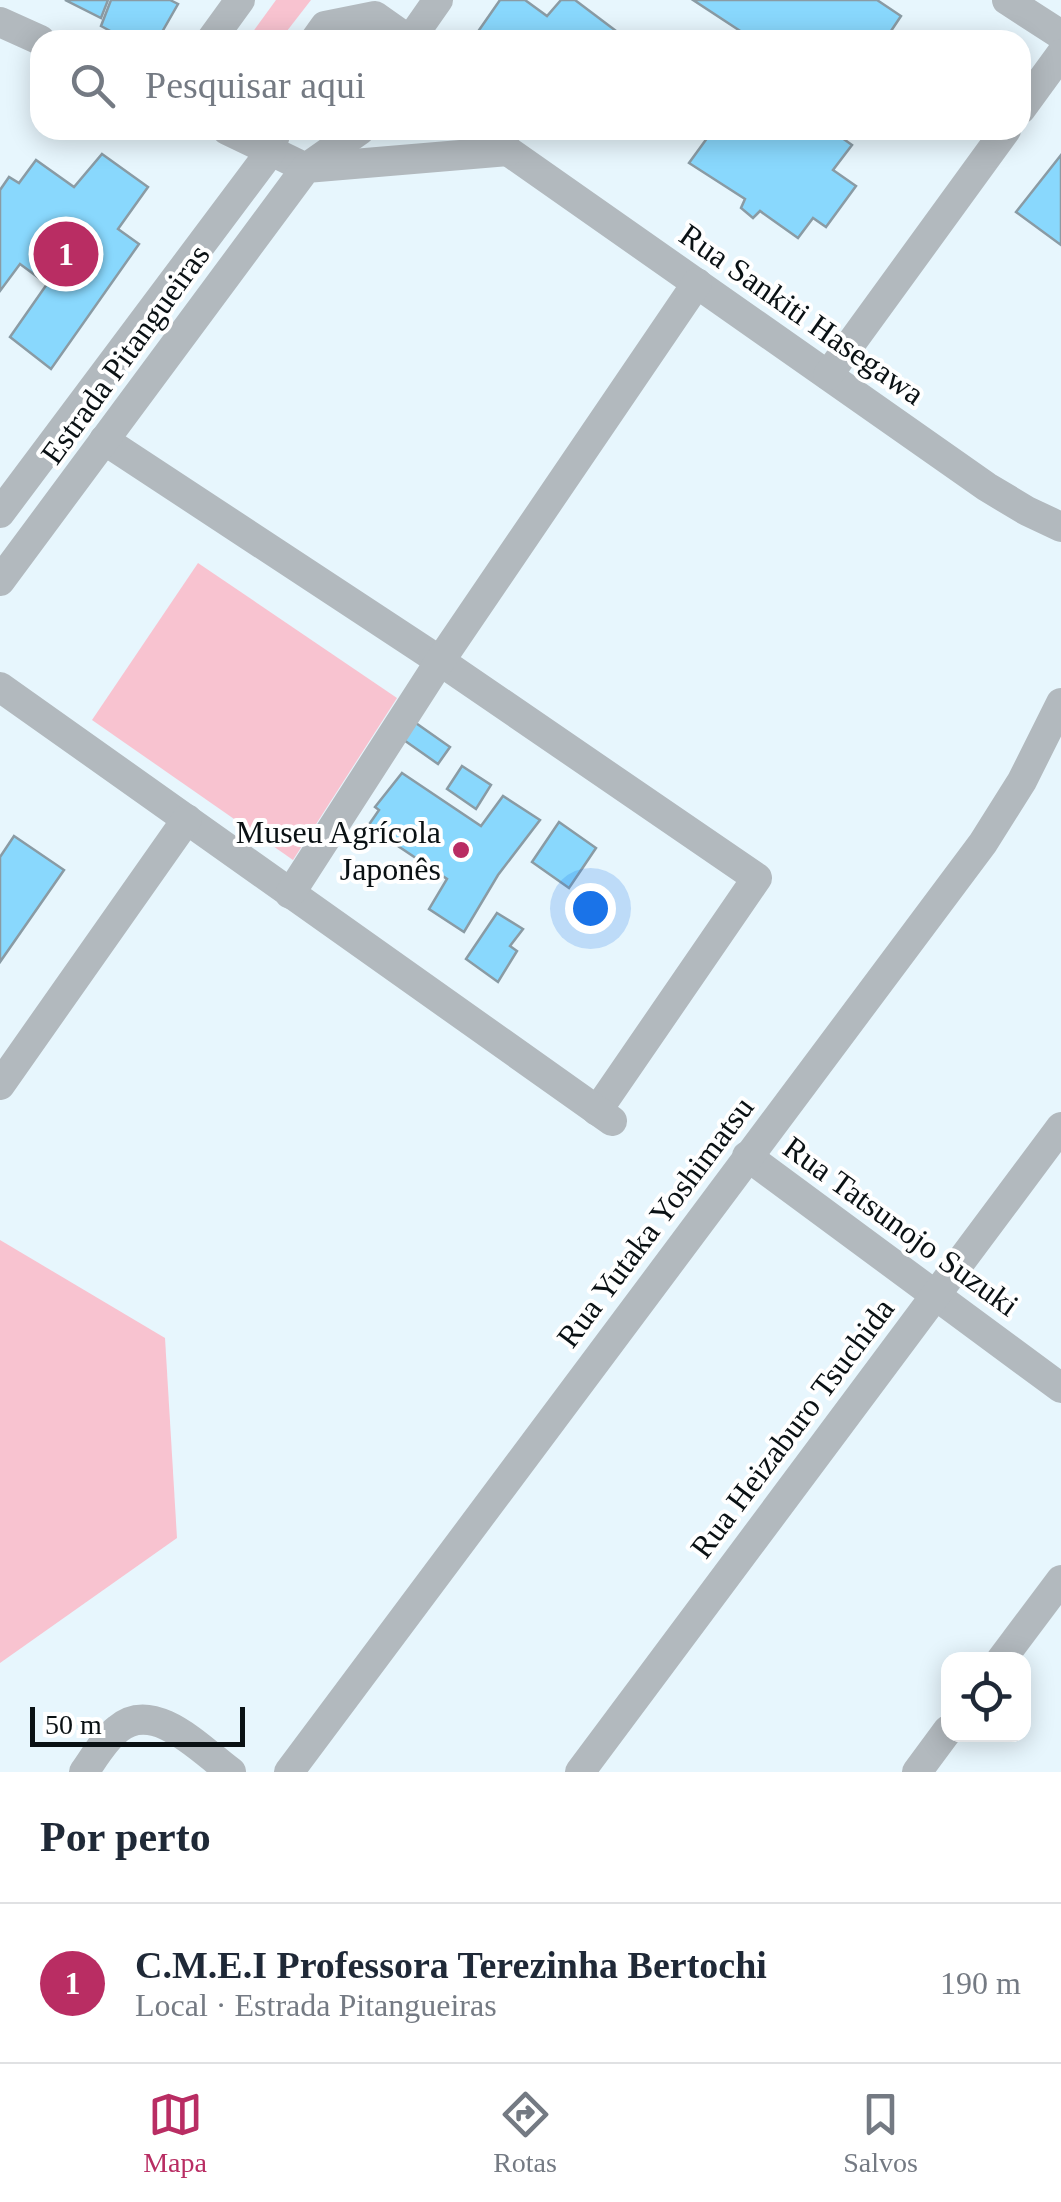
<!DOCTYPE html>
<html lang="pt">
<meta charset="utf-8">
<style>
body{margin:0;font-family:Georgia,serif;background:#f2f2f3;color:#1f2937}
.controls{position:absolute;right:30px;bottom:30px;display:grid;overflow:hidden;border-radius:20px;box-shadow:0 5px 25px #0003}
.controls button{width:90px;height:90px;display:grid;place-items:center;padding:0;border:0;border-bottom:2px solid #e0e1e3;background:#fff;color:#1f2937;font:50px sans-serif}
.scale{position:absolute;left:30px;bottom:25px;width:215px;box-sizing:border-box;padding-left:10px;border:5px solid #0a1114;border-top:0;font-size:28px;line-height:35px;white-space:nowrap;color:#0a1114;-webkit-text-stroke:8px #fff;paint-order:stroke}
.you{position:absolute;left:590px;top:908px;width:35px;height:35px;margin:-25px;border:8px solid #fff;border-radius:50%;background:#1a73e8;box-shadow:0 0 0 15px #1a73e833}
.badge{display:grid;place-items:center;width:65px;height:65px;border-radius:50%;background:#b92d63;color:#fff;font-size:32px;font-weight:700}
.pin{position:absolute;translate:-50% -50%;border:5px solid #fff;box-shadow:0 2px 10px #0006}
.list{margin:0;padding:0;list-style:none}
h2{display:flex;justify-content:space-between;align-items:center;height:130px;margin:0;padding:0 40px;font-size:42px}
h2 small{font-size:32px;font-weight:400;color:#747a83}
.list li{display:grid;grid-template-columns:65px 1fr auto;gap:30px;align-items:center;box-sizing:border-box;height:160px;padding:0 40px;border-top:2px solid #e0e1e3}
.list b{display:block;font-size:38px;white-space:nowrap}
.list p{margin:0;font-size:32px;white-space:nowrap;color:#747a83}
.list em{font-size:32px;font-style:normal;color:#747a83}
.icon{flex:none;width:55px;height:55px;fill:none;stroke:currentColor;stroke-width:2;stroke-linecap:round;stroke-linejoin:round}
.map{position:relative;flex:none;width:1061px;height:1772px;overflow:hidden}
.search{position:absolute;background:#fff;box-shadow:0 5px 25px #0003;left:30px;right:30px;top:30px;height:110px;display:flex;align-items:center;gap:25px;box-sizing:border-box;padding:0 35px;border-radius:30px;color:#747a83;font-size:38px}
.sheet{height:290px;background:#fff}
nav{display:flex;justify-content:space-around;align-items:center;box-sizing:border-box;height:140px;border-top:2px solid #e0e1e3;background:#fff;font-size:28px;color:#747a83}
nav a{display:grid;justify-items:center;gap:5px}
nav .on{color:#b92d63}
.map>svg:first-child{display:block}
.green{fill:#f8c3d0}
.building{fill:#89d8fd;stroke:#8a9ba4;stroke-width:2.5}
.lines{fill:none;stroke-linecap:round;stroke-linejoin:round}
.minor{stroke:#b2b9be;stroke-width:30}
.poi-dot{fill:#b92d63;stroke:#fff;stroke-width:4}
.labels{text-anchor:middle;stroke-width:8;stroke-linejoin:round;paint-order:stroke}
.street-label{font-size:32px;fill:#0a1114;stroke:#fff}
.poi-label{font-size:32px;fill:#0a1114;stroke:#fff;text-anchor:end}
</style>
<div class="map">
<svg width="1061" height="1772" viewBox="0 0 1061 1772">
<rect width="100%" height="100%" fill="#e7f6fd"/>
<g class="green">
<polygon points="276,0 311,0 280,40 247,40"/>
<polygon points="198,563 397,698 293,860 92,720"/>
<polygon points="0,1240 165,1338 177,1538 0,1663"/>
</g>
<g class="building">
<polygon points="65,0 108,0 101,18"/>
<polygon points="111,0 170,0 178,4 158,39 127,40 101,26"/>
<polygon points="500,0 525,0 547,16 561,0 575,0 628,40 486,40 477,33"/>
<polygon points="693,0 877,0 901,16 885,40 754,40"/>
<polygon points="713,130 831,130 852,145 833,170 856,186 826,227 813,218 798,238 760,211 753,218 741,208 745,199 689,163"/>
<polygon points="102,154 148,187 118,229 139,244 51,369 10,337 47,284 20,264 0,291 0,190 9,177 19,183 36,160 74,187"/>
<polygon points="1061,155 1061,245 1016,212"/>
<polygon points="413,721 450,747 438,764 401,738"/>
<polygon points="462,766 491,785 476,809 447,789"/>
<polygon points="402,773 481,826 503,796 540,820 498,875 464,932 429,909 447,879 368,826 379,810 375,807"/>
<polygon points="559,822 596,848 569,888 532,862"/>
<polygon points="14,836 64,870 0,962 0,857"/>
<polygon points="497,913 523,929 510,946 517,951 498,982 466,959"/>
</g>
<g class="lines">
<g class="minor">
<polyline points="1007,0 1061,35"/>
<polyline points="0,22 40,40"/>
<polyline points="211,40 240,0"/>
<polyline points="315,40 325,26 375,16 409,40"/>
<polyline points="410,40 438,0"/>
<polyline points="1021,109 1061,54"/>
<polyline points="276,130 271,151 306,168 360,130"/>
<polyline points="489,130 508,151 987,487 1027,511 1061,527"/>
<polyline points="828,375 1006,130"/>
<polyline points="104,440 440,661 757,878 597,1111"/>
<polyline points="0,513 271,151 227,130"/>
<polyline points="0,581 306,168 508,151"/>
<polyline points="0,687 612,1121"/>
<polyline points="290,894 440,661 697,283"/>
<polyline points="0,1085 187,819"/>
<polyline points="747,1156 1061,1388"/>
<polyline points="1001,1660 1061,1580"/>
<path d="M84 1772C94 1758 104 1740 118 1729 154 1698 202 1751 231 1772"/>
<polyline points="289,1772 983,843 1022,781 1061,703"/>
<polyline points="580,1772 1061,1127"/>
<polyline points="917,1772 948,1730"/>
</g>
</g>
<circle class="poi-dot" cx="461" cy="850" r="10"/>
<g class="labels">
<g class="street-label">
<text transform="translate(802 314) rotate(35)" y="11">Rua Sankiti Hasegawa</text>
<text transform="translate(125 354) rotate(-54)" y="11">Estrada Pitangueiras</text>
<text transform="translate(655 1222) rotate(-53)" y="11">Rua Yutaka Yoshimatsu</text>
<text transform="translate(901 1226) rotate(36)" y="11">Rua Tatsunojo Suzuki</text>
<text transform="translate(792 1428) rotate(-53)" y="11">Rua Heizaburo Tsuchida</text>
</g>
<g class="poi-label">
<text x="441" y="843">Museu Agrícola<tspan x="441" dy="37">Japonês</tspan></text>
</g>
</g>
</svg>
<div class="controls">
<button><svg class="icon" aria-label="locate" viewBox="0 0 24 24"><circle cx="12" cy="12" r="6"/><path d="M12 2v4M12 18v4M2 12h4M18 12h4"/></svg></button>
</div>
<div class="scale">50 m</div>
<div class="you"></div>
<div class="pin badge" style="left:66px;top:254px">1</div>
<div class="search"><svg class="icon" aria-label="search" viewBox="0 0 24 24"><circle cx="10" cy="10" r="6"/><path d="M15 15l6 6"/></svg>Pesquisar aqui</div>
</div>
<section class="sheet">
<h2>Por perto<small></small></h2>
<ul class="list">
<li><span class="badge">1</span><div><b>C.M.E.I Professora Terezinha Bertochi</b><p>Local · Estrada Pitangueiras</p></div><em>190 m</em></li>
</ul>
</section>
<nav>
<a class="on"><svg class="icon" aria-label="map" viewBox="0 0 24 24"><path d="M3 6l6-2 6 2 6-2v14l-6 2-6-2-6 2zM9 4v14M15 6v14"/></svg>Mapa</a>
<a><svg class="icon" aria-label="directions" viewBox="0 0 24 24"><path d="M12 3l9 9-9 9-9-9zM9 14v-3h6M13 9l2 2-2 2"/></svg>Rotas</a>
<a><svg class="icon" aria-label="saved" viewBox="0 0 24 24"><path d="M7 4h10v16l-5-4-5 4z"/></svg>Salvos</a>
</nav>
